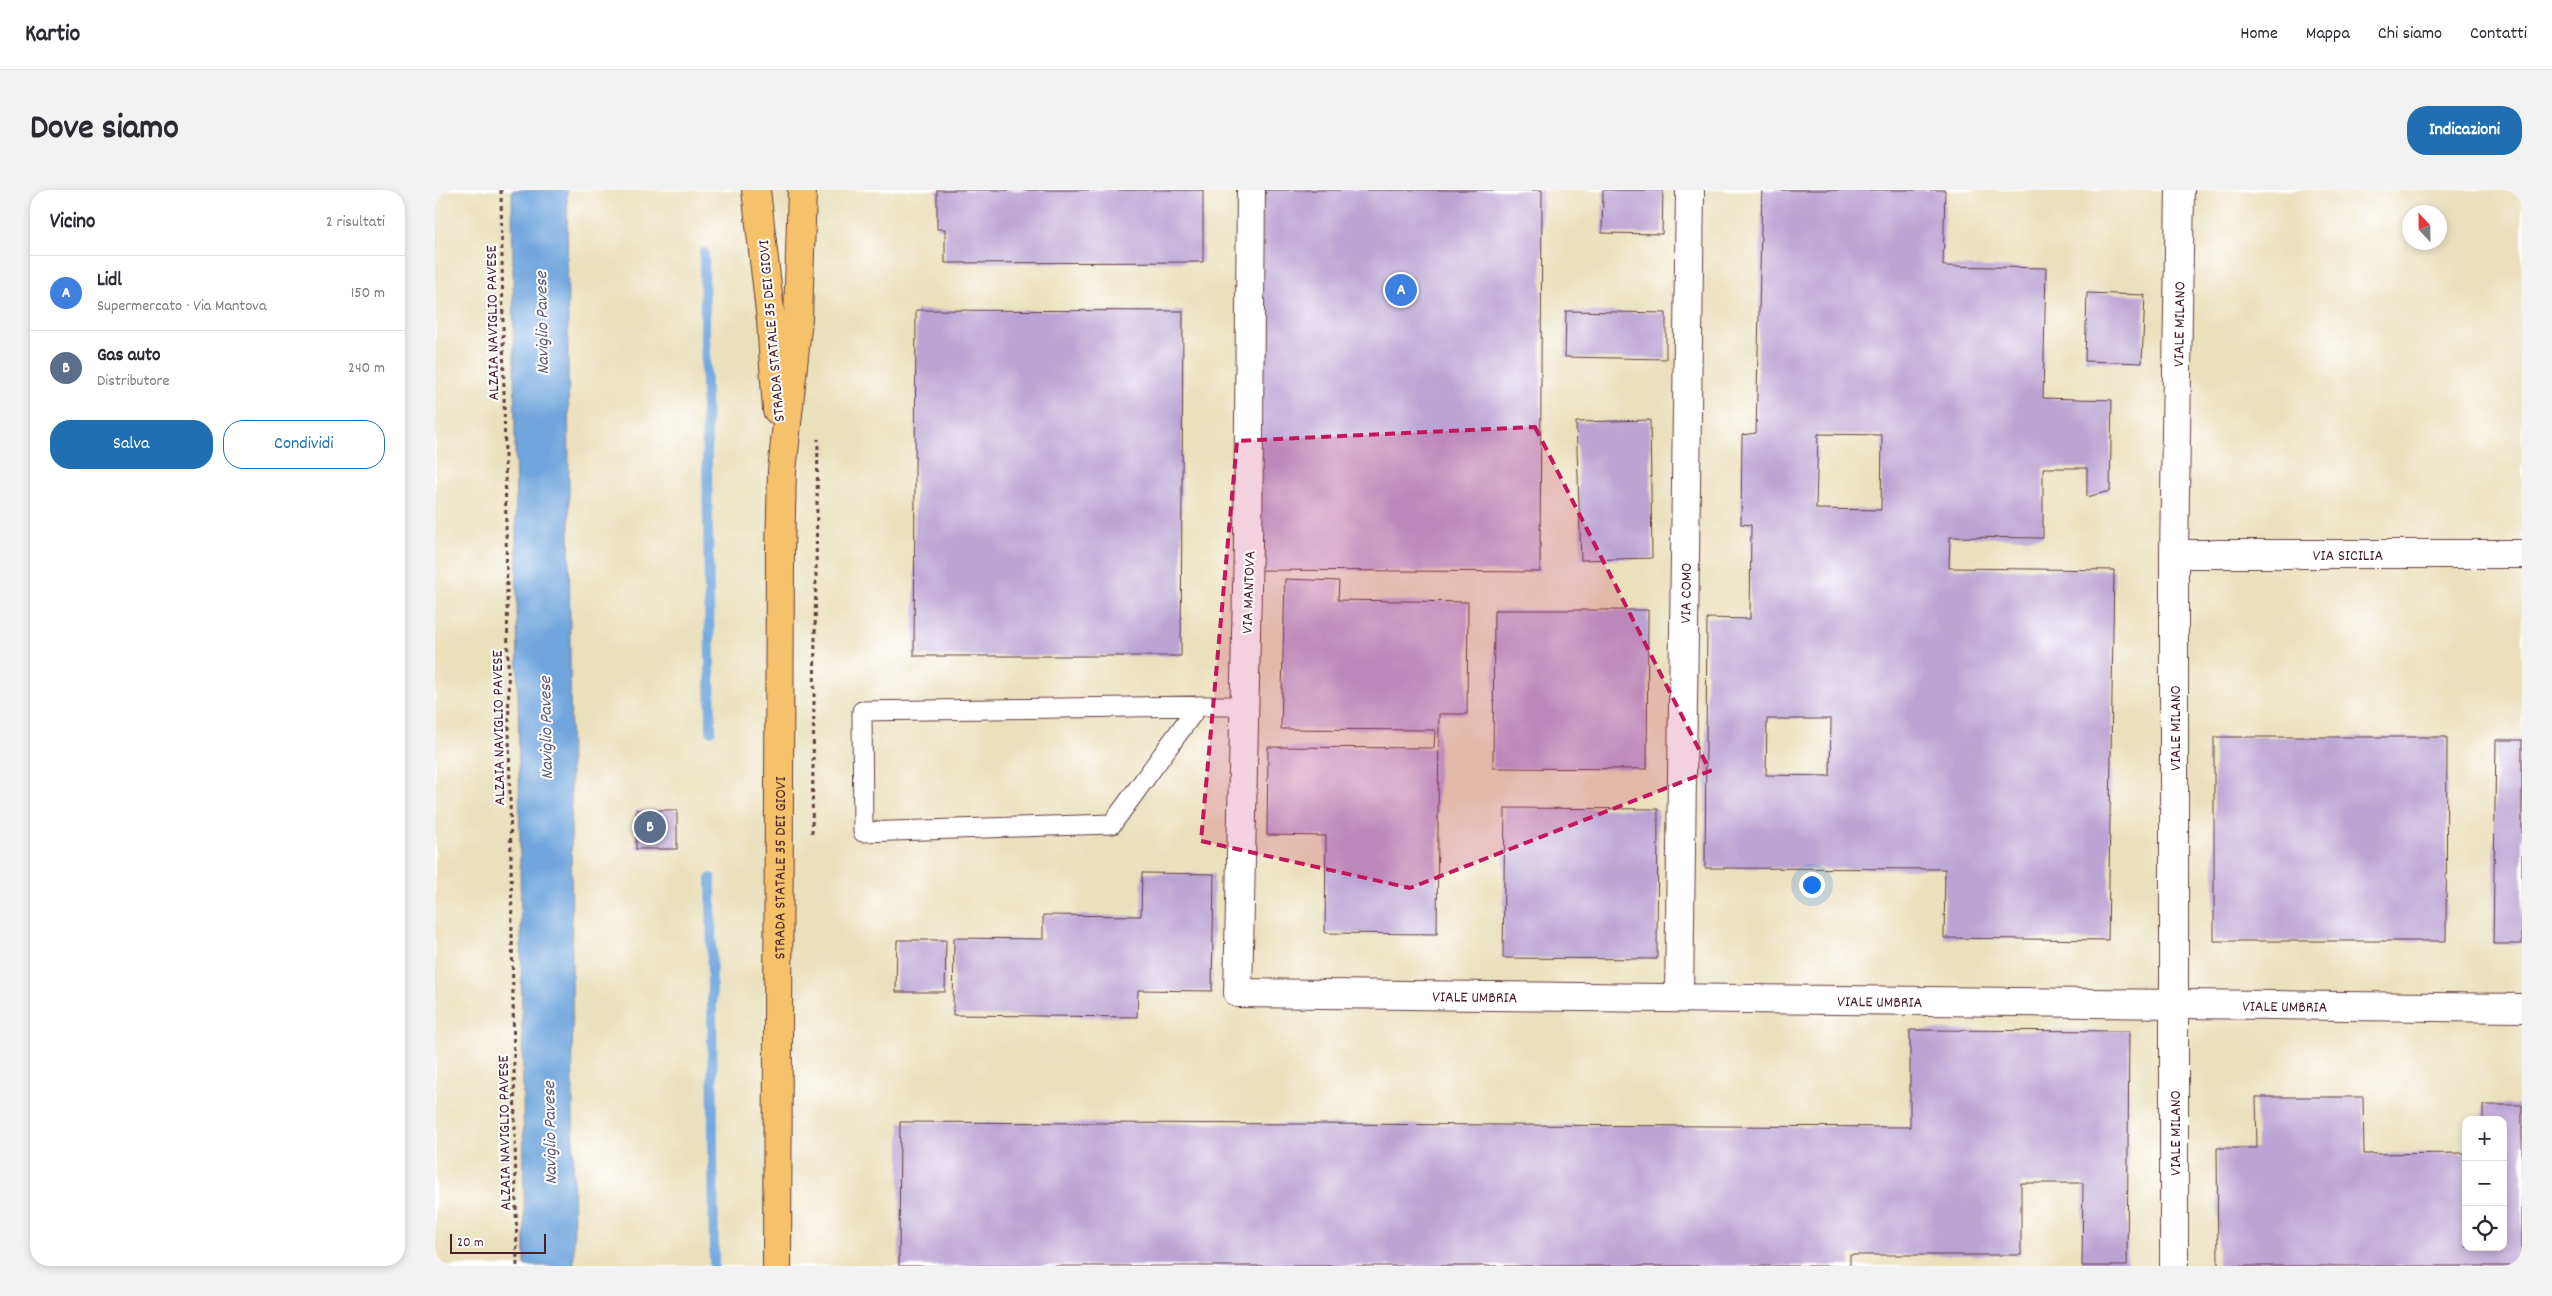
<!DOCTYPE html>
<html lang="it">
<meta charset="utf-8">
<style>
body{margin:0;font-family:Dekko,sans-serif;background:#f2f2f3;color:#2b2b33}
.controls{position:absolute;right:15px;bottom:15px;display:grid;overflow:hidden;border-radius:10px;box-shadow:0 2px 8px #0003}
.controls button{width:45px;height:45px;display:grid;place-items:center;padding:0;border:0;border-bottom:1px solid #e1e1e2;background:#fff;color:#2b2b33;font:25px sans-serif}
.compass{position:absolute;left:1967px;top:15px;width:45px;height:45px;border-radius:50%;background:#fff;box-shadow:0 2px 8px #0003;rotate:338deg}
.scale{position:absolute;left:15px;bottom:12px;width:96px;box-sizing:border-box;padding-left:5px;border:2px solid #4a1f2b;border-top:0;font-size:14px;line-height:18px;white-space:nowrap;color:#4a1f2b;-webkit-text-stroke:4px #fff;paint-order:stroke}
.you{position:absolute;left:1376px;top:694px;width:18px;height:18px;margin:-12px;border:4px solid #fff;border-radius:50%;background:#1a73e8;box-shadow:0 0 0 8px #1a73e833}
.badge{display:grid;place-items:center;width:32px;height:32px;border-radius:50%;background:#1f6fb2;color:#fff;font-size:16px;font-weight:700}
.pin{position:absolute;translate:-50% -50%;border:2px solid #fff;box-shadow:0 1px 5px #0006}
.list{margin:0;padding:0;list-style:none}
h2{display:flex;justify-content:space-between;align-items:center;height:65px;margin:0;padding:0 20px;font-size:21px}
h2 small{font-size:16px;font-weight:400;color:#7c7c81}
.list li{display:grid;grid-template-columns:32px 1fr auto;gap:15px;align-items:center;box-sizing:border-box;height:75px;padding:0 20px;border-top:1px solid #e1e1e2}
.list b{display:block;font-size:19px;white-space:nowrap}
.list p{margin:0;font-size:16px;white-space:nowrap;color:#7c7c81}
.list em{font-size:16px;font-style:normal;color:#7c7c81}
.actions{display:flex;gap:10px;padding:15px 20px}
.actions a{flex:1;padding:11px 0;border:1px solid #1f6fb2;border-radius:20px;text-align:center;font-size:18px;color:#1f6fb2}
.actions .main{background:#1f6fb2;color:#fff}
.icon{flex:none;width:28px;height:28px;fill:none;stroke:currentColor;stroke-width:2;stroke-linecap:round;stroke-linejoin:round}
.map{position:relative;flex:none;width:2087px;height:1076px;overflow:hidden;border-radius:20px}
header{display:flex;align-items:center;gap:30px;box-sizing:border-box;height:70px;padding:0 25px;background:#fff;border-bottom:1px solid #e1e1e2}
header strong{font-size:24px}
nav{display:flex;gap:28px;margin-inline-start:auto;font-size:18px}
.intro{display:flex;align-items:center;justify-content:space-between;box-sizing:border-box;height:120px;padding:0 30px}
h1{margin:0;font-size:35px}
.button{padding:12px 22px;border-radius:20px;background:#1f6fb2;color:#fff;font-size:18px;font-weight:700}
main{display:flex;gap:30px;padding:0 30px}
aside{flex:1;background:#fff;border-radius:20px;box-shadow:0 2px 8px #0003}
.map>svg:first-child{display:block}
.water{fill:#70a5dd;stroke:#5d6284}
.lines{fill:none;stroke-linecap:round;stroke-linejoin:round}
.stream{stroke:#70a5dd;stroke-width:10}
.building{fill:#bba4d3;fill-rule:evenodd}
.service-casing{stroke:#623c41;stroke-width:21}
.minor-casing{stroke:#623c41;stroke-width:30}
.primary-casing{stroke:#623c41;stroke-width:30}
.path{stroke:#623c41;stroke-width:3;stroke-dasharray:4 4;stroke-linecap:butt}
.service{stroke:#fff;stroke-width:19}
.minor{stroke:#fff;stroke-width:28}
.primary{stroke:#f5c16b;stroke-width:28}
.marked{fill:#c2185b;fill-opacity:0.2;stroke:#c2185b;stroke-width:4;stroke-dasharray:10 6;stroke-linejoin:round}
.labels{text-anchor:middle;stroke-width:4;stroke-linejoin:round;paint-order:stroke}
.street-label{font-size:16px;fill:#4a1f2b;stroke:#fff}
.water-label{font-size:18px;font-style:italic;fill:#5b5b7b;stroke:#fff}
</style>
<header>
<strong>Kartio</strong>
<nav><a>Home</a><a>Mappa</a><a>Chi siamo</a><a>Contatti</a></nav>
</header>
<div class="intro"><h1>Dove siamo</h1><a class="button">Indicazioni</a></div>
<main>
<aside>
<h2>Vicino<small>2 risultati</small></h2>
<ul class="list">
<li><span class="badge" style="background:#3f7fe0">A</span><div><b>Lidl</b><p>Supermercato · Via Mantova</p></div><em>150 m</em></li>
<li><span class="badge" style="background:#5c6f8a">B</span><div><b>Gas auto</b><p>Distributore</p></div><em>240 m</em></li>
</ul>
<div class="actions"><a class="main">Salva</a><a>Condividi</a></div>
</aside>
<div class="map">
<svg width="2087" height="1076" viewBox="0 0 2087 1076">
<rect width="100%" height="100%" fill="#fff"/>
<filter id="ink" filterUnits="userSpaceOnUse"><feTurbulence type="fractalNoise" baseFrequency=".02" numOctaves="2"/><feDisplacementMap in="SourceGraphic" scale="10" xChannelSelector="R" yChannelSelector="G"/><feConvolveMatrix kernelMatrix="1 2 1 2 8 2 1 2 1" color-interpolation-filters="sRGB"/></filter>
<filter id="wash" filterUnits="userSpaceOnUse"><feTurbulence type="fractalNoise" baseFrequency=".0096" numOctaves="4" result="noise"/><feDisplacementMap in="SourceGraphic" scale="20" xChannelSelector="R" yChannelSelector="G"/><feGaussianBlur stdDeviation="1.12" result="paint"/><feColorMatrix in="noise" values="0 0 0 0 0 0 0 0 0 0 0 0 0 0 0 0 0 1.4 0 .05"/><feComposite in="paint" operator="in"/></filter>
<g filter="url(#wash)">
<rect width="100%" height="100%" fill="#eae0bc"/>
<polygon class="water" points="77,0 132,0 139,1076 90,1076"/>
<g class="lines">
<g class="stream">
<polyline points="269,63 276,541"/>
<polyline points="276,688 279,1076"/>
</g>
</g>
<g id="blocks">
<g class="building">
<polygon points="502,0 768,0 768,72 510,73 510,39 502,39"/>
<polygon points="827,0 1107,0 1105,382 824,380"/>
<polygon points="1168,0 1228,0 1227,44 1167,43"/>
<path d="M1327 0H1510L1508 76 1611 78 1608 208 1677 210 1675 301 1652 307V278H1608V348L1515 347 1514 378 1679 380 1673 750 1509 748 1510 679 1270 678 1272 428 1315 429 1316 335 1306 334 1307 245 1321 243ZM1383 244 1447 245 1446 320 1381 319ZM1332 529H1396L1395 586 1331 585Z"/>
<polygon points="1652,103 1710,105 1707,173 1650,171"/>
<polygon points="481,120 748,121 746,466 479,466"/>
<polygon points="1131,121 1231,123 1231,169 1130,167"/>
<polygon points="1215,230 1217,368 1146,370 1141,232"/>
<polygon points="850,389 904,391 903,410 1033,412 1032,524 1004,524 1002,744 890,743 891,646 832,645 833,557 999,558 1000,540 846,539"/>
<polygon points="1059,420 1213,420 1212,579 1058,578"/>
<polygon points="1779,547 2012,547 2011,751 1779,751"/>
<polygon points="2061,550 2087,550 2087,754 2058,754"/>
<polygon points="1070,618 1223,619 1222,769 1068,768"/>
<rect x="201" y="620" width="41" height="39"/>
<polygon points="707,683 779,684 777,801 703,800 702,827 518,825 519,748 608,749 608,725 706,726"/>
<polygon points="462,750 511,750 510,802 461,802"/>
<polygon points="1475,840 1694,841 1692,1076 1647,1076 1648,993 1586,993 1586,1065 1415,1065 1415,1076 464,1076 465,932 1475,937"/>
<polygon points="1821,907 1928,907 1929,964 2031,963 2031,1057 2068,1057 2068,930 2048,930 2048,915 2087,915 2087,1076 1783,1076 1782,958 1822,958"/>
</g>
</g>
</g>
<g filter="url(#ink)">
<use href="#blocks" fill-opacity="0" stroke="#623c41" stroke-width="1"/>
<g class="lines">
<defs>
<polyline id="service" points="763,516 677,634 428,642 427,521 763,516 809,516"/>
<g id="minor">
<path id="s1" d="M816 0 813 354 803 803 2087 818"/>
<path id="s2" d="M1739 364H2087"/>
<path id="s3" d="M1244 807 1255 0"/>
<path id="s4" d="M1739 1076V364L1745 0"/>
</g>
<g id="primary">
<polyline points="321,0 336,130 342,220"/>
<path id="s5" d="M342 1076 345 363 347 281 363 128 367 0"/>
</g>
</defs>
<use href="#service" class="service-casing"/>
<use href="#minor" class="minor-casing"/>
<use href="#primary" class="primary-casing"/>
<g class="path">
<polyline points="66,0 82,1076"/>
<polyline points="377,643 383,249"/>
</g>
<use href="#service" class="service"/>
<use href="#minor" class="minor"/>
<use href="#primary" class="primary"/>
</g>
</g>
<path class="marked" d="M1100 237 1275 581 975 698 766 651 802 251Z"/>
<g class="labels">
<g class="street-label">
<text transform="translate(56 133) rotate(-91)" y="6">ALZAIA NAVIGLIO PAVESE</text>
<text dy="6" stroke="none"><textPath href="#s4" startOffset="942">VIALE MILANO</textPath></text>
<text transform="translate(335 141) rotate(-95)" y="6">STRADA STATALE 35 DEI GIOVI</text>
<text dy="6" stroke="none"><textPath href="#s2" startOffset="174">VIA SICILIA</textPath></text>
<text transform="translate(812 402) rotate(-88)" y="6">VIA MANTOVA</text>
<text dy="6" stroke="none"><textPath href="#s3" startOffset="404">VIA COMO</textPath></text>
<text transform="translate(62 538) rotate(-91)" y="6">ALZAIA NAVIGLIO PAVESE</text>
<text transform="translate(1739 538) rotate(-90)" y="6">VIALE MILANO</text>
<text dy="6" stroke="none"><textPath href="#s5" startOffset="398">STRADA STATALE 35 DEI GIOVI</textPath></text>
<text dy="6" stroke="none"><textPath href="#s1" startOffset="1040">VIALE UMBRIA</textPath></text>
<text dy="6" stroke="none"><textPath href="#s1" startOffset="1445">VIALE UMBRIA</textPath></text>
<text dy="6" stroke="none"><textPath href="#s1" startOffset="1850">VIALE UMBRIA</textPath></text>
<text transform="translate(68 943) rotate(-91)" y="6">ALZAIA NAVIGLIO PAVESE</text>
<text transform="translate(1739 943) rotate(-90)" y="6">VIALE MILANO</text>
</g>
<g class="water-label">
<text transform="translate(106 133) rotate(-91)" y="6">Naviglio Pavese</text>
<text transform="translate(110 538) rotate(-91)" y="6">Naviglio Pavese</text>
<text transform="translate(114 943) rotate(-91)" y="6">Naviglio Pavese</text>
</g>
</g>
</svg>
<div class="controls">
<button>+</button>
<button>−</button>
<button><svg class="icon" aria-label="locate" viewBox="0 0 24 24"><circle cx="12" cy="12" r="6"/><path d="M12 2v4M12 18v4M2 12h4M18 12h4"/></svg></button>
</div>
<svg class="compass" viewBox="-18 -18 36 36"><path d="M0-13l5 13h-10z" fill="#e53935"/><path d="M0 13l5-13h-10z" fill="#7c7c81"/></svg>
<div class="scale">20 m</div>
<div class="you"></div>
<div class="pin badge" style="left:966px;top:100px;background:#3f7fe0">A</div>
<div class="pin badge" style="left:215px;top:637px;background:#5c6f8a">B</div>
</div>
</main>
